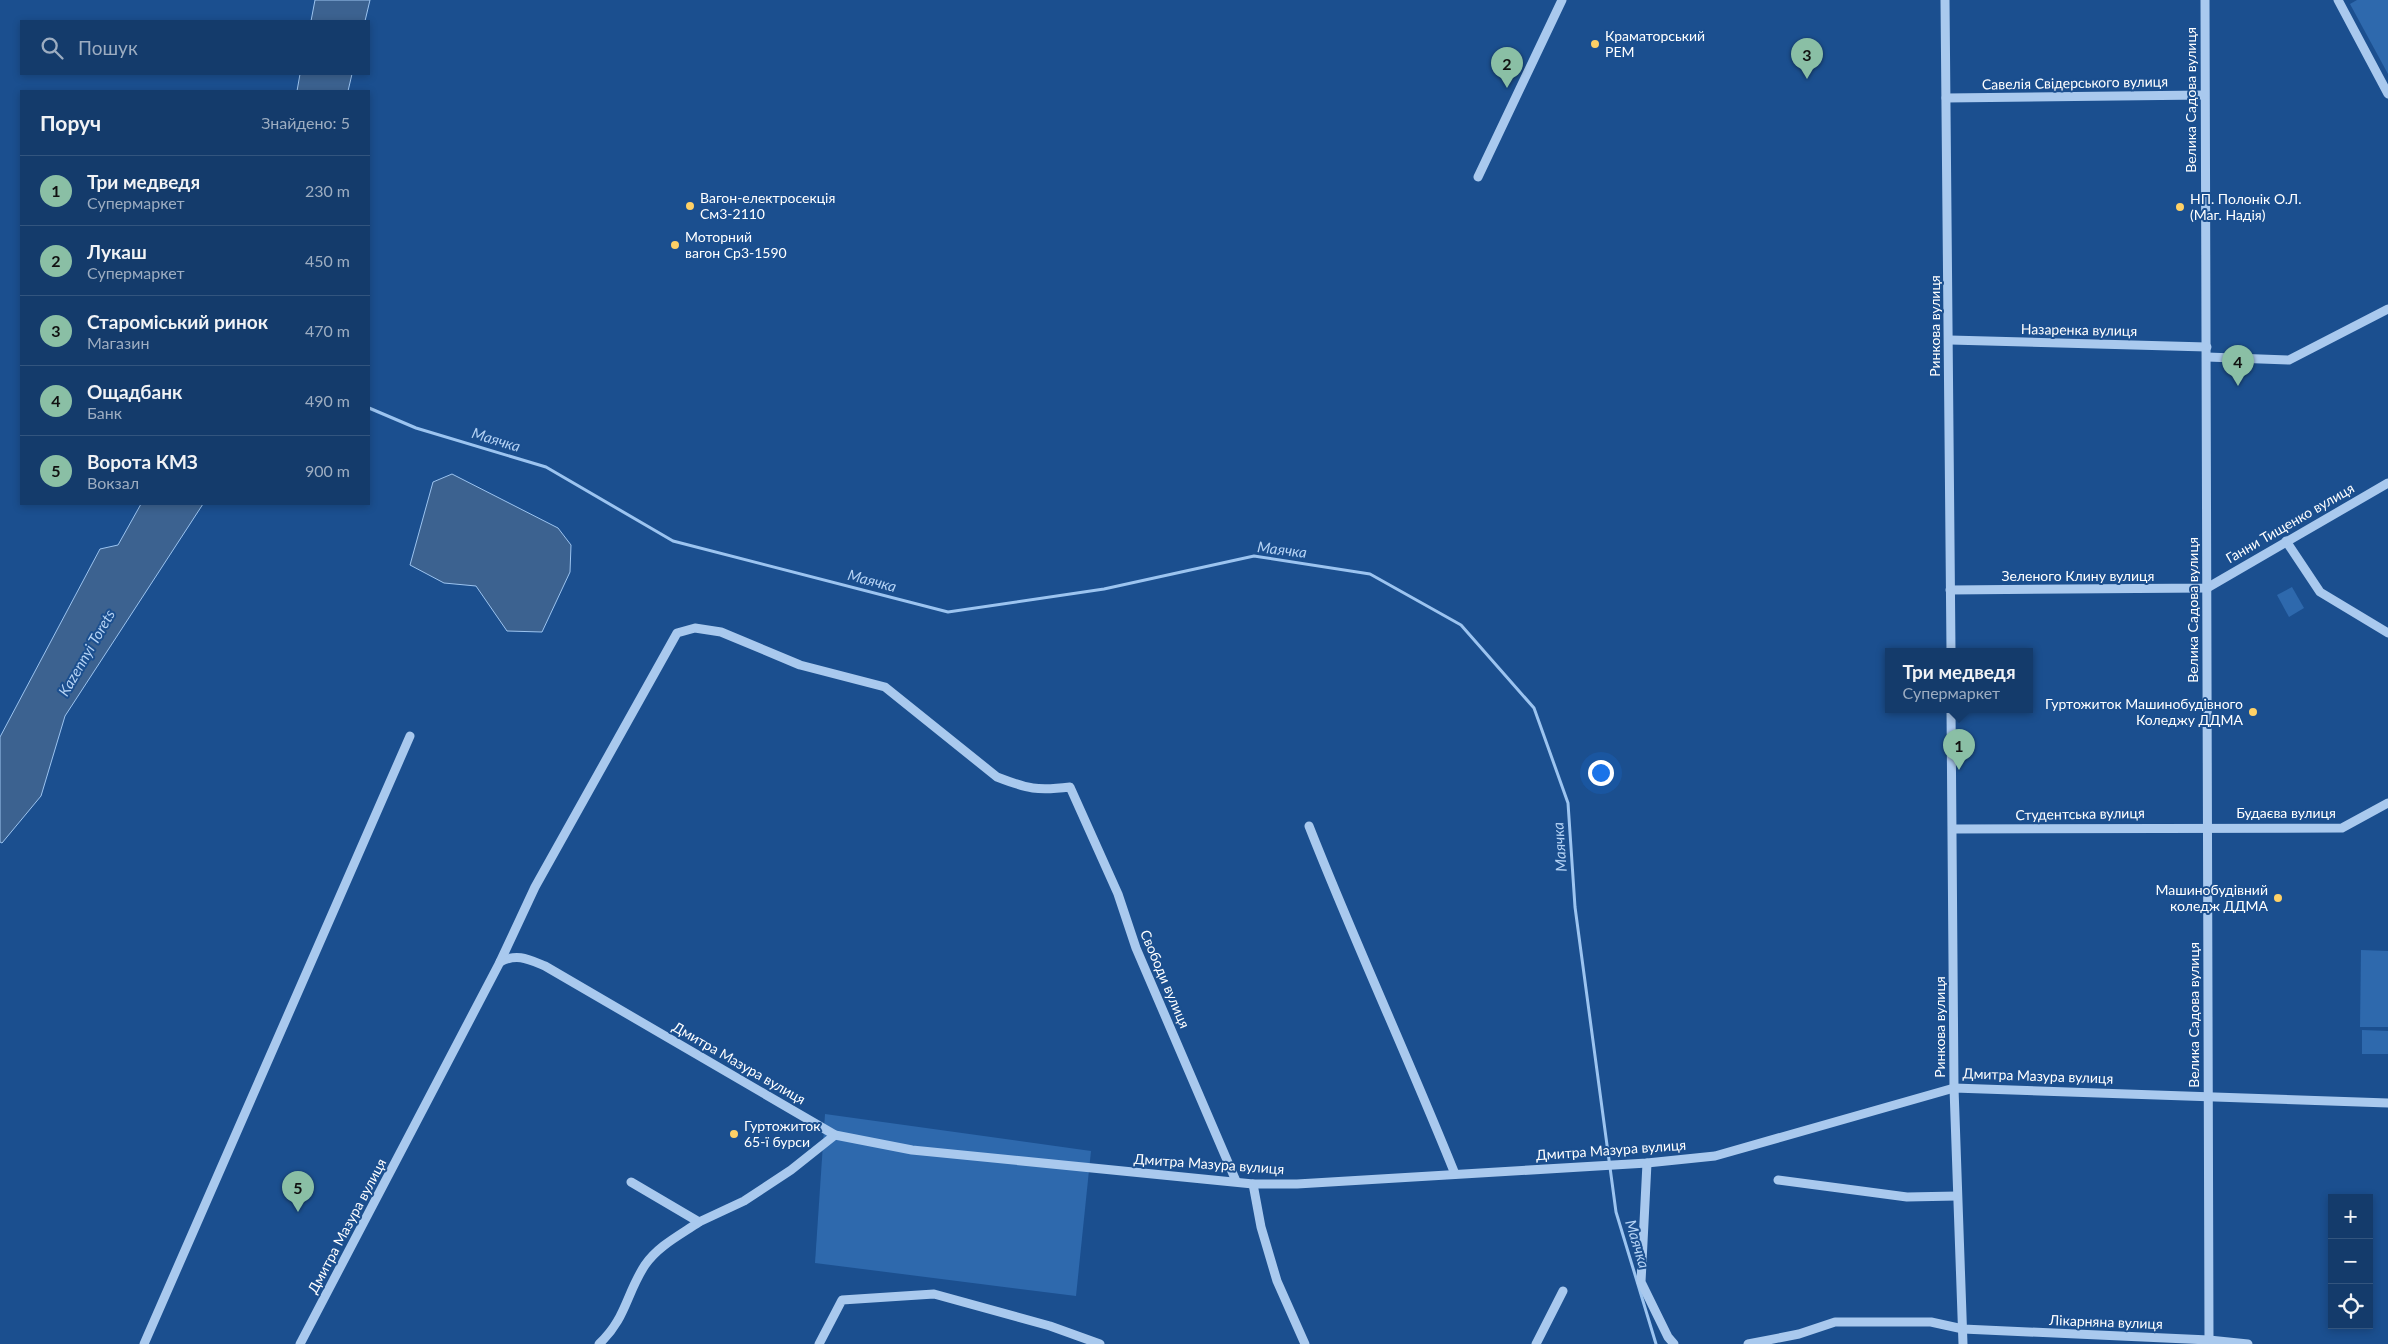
<!DOCTYPE html>
<html lang="uk">
<meta charset="utf-8">
<style>
body{margin:0;font-family:Lato,sans-serif;background:#214673;color:#f1f3f6}
.controls{position:absolute;right:15px;bottom:15px;display:grid;overflow:hidden;border-radius:0px;box-shadow:0 2px 8px #0003}
.controls button{width:45px;height:45px;display:grid;place-items:center;padding:0;border:0;border-bottom:1px solid #33557e;background:#143b6b;color:#f1f3f6;font:25px sans-serif}
.you{position:absolute;left:1600px;top:772px;width:18px;height:18px;margin:-12px;border:4px solid #fff;border-radius:50%;background:#1a73e8;box-shadow:0 0 0 8px #1a73e833}
.badge{display:grid;place-items:center;width:32px;height:32px;border-radius:50%;background:#8abfa5;color:#111;font-size:16px;font-weight:700}
.pin{position:absolute;translate:-50% -41px;filter:drop-shadow(0 1px 2px #0008)}
.pin::after{content:'';position:absolute;top:26px;width:18px;height:15px;background:inherit;clip-path:polygon(0 0,100% 0,50% 100%)}
.popup{position:absolute;left:1885px;top:648px;width:148px;height:65px;box-sizing:border-box;display:grid;place-content:center;border-radius:0px;background:#143b6b;filter:drop-shadow(0 1px 4px #0005);font-size:16px;white-space:nowrap;color:#9dadc1}
.popup b{font-size:19px;color:#f1f3f6}
.popup::after{content:'';position:absolute;left:50%;top:100%;margin-left:-10px;border:10px solid transparent;border-top-color:#143b6b}
.list{margin:0;padding:0;list-style:none}
h2{display:flex;justify-content:space-between;align-items:center;height:65px;margin:0;padding:0 20px;font-size:21px}
h2 small{font-size:16px;font-weight:400;color:#9dadc1}
.list li{display:grid;grid-template-columns:32px 1fr auto;gap:15px;align-items:center;box-sizing:border-box;height:70px;padding:0 20px;border-top:1px solid #33557e}
.list b{display:block;font-size:19px;white-space:nowrap}
.list p{margin:0;font-size:16px;white-space:nowrap;color:#9dadc1}
.list em{font-size:16px;font-style:normal;color:#9dadc1}
.icon{flex:none;width:28px;height:28px;fill:none;stroke:currentColor;stroke-width:2;stroke-linecap:round;stroke-linejoin:round}
.map{position:relative;flex:none;width:2388px;height:1344px;overflow:hidden}
.search{position:absolute;background:#143b6b;box-shadow:0 2px 8px #0003;left:20px;top:20px;width:350px;height:55px;display:flex;align-items:center;gap:12px;box-sizing:border-box;padding:0 18px;border-radius:0px;color:#9dadc1;font-size:19px}
.panel{position:absolute;background:#143b6b;box-shadow:0 2px 8px #0003;left:20px;top:90px;width:350px;height:415px;border-radius:0px}
.map>svg:first-child{display:block}
.green{fill:#2e69ad}
.water{fill:#3c6290;stroke:#9cc4f0}
.lines{fill:none;stroke-linecap:round;stroke-linejoin:round}
.stream{stroke:#9cc4f0;stroke-width:3}
.minor{stroke:#a9c9ee;stroke-width:9}
.poi-dot{fill:#ffd166;stroke:#1b4f8f;stroke-width:2}
.labels{text-anchor:middle;stroke-width:4;stroke-linejoin:round;paint-order:stroke}
.poi-label{font-size:14px;fill:#fff;stroke:#1b4f8f;text-anchor:start}
.street-label{font-size:14px;fill:#fff;stroke:#1b4f8f}
.water-label{font-size:15px;font-style:italic;fill:#b5d3f5;stroke:#1b4f8f}
</style>
<div class="map">
<svg width="2388" height="1344" viewBox="0 0 2388 1344">
<rect width="100%" height="100%" fill="#1b4f8f"/>
<g class="green">
<polygon points="2357,0 2388,0 2388,74 2350,4"/>
<polygon points="2292,587 2304,608 2289,617 2277,595"/>
<polygon points="2361,950 2388,951 2388,1027 2360,1027"/>
<polygon points="2362,1030 2388,1031 2388,1054 2362,1054"/>
<polygon points="825,1114 1091,1151 1076,1296 815,1263"/>
</g>
<g class="water">
<polygon points="315,0 370,0 365,21 311,21"/>
<polygon points="300,74 352,74 348,91 297,91"/>
<polygon points="452,474 558,528 571,545 570,572 542,632 507,631 476,586 444,583 410,565 433,482"/>
<polygon points="141,504 203,504 65,716 41,796 2,843 0,842 0,737 100,549 118,545"/>
</g>
<g class="lines">
<polyline class="stream" points="369,408 416,428 546,467 673,541 948,612 1104,589 1254,556 1370,574 1461,625 1534,708 1568,803 1575,907 1616,1212 1656,1344"/>
<g class="minor">
<polyline points="1945,0 1951,651"/>
<polyline points="2205,0 2209,1340"/>
<polyline points="2338,0 2388,94"/>
<polyline points="1946,98 2204,95"/>
<polyline points="1478,177 1562,0"/>
<polyline points="1950,340 2207,347"/>
<polyline points="2207,357 2289,360 2388,309"/>
<polyline points="2286,541 2320,592 2388,633"/>
<polyline points="1950,590 2207,588 2388,483"/>
<polyline points="1951,709 1954,1088 1963,1344"/>
<path d="M1309 826C1355 943 1408 1057 1455 1174"/>
<polyline points="1953,829 2342,828 2388,803"/>
<path d="M500 962C517 953 528 959 545 966L835 1135 912 1150 1253 1184H1297L1647 1163 1715 1156 1954 1088 2388 1103"/>
<polyline points="1647,1163 1641,1282 1668,1337 1674,1344"/>
<polyline points="1778,1180 1907,1197 1957,1196"/>
<polyline points="631,1182 699,1222 744,1201 791,1170 835,1135"/>
<polyline points="1253,1184 1261,1227 1277,1281 1305,1344"/>
<polyline points="144,1344 410,736"/>
<path d="M300 1344 500 962 535 887 677 633 695 628 721 632 800 665 885 687 997 777C1028 789 1037 791 1070 787L1118 894 1136 948 1236 1181"/>
<path d="M599 1344C626 1319 626 1294 645 1265 658 1246 680 1235 699 1222"/>
<polyline points="819,1344 842,1300 934,1294 1050,1326 1100,1344"/>
<polyline points="1536,1344 1563,1291"/>
<polyline points="1748,1344 1799,1334 1835,1322 1931,1322 1963,1329 2209,1340 2248,1344"/>
</g>
</g>
<g class="poi-dot">
<circle cx="1595" cy="44" r="5"/>
<circle cx="690" cy="206" r="5"/>
<circle cx="2180" cy="207" r="5"/>
<circle cx="675" cy="245" r="5"/>
<circle cx="2253" cy="712" r="5"/>
<circle cx="2278" cy="898" r="5"/>
<circle cx="734" cy="1134" r="5"/>
</g>
<g class="labels">
<g class="poi-label">
<text x="1605" y="41">Краматорський<tspan x="1605" dy="16">РЕМ</tspan></text>
<text x="700" y="203">Вагон-електросекція<tspan x="700" dy="16">См3-2110</tspan></text>
<text x="2190" y="204">НП. Полонік О.Л.<tspan x="2190" dy="16">(Маг. Надія)</tspan></text>
<text x="685" y="242">Моторний<tspan x="685" dy="16">вагон Ср3-1590</tspan></text>
<text x="2243" y="709" text-anchor="end">Гуртожиток Машинобудівного<tspan x="2243" dy="16">Коледжу ДДМА</tspan></text>
<text x="2268" y="895" text-anchor="end">Машинобудівний<tspan x="2268" dy="16">коледж ДДМА</tspan></text>
<text x="744" y="1131">Гуртожиток<tspan x="744" dy="16">65-ї бурси</tspan></text>
</g>
<g class="street-label">
<text transform="translate(2075 83) rotate(-1)" y="5">Савелія Свідерського вулиця</text>
<text transform="translate(2191 100) rotate(-90)" y="5">Велика Садова вулиця</text>
<text transform="translate(1935 326) rotate(-90)" y="5">Ринкова вулиця</text>
<text transform="translate(2079 330) rotate(1)" y="5">Назаренка вулиця</text>
<text transform="translate(2290 523) rotate(-30)" y="5">Ганни Тищенко вулиця</text>
<text x="2078" y="581">Зеленого Клину вулиця</text>
<text transform="translate(2193 610) rotate(-90)" y="5">Велика Садова вулиця</text>
<text x="2286" y="818">Будаєва вулиця</text>
<text transform="translate(2080 814) rotate(-1)" y="5">Студентська вулиця</text>
<text transform="translate(1165 979) rotate(67)" y="5">Свободи вулиця</text>
<text transform="translate(2194 1015) rotate(-90)" y="5">Велика Садова вулиця</text>
<text transform="translate(1940 1027) rotate(-90)" y="5">Ринкова вулиця</text>
<text transform="translate(739 1063) rotate(30)" y="5">Дмитра Мазура вулиця</text>
<text transform="translate(2038 1076) rotate(2)" y="5">Дмитра Мазура вулиця</text>
<text transform="translate(1611 1150) rotate(-4)" y="5">Дмитра Мазура вулиця</text>
<text transform="translate(1209 1164) rotate(4)" y="5">Дмитра Мазура вулиця</text>
<text transform="translate(347 1226) rotate(-62)" y="5">Дмитра Мазура вулиця</text>
<text transform="translate(2106 1322) rotate(2)" y="5">Лікарняна вулиця</text>
</g>
<g class="water-label">
<text transform="translate(496 440) rotate(17)" y="5">Маячка</text>
<text transform="translate(1282 550) rotate(7)" y="5">Маячка</text>
<text transform="translate(872 581) rotate(15)" y="5">Маячка</text>
<text transform="translate(87 653) rotate(-60)" y="5">Kazennyi Torets</text>
<text transform="translate(1560 847) rotate(-94)" y="5">Маячка</text>
<text transform="translate(1637 1244) rotate(73)" y="5">Маячка</text>
</g>
</g>
</svg>
<div class="controls">
<button>+</button>
<button>−</button>
<button><svg class="icon" aria-label="locate" viewBox="0 0 24 24"><circle cx="12" cy="12" r="6"/><path d="M12 2v4M12 18v4M2 12h4M18 12h4"/></svg></button>
</div>
<div class="you"></div>
<div class="pin badge" style="left:1959px;top:770px">1</div>
<div class="popup"><b>Три медведя</b>Супермаркет</div>
<div class="pin badge" style="left:1507px;top:88px">2</div>
<div class="pin badge" style="left:1807px;top:79px">3</div>
<div class="pin badge" style="left:2238px;top:386px">4</div>
<div class="pin badge" style="left:298px;top:1212px">5</div>
<div class="search"><svg class="icon" aria-label="search" viewBox="0 0 24 24"><circle cx="10" cy="10" r="6"/><path d="M15 15l6 6"/></svg>Пошук</div>
<section class="panel">
<h2>Поруч<small>Знайдено: 5</small></h2>
<ul class="list">
<li><span class="badge">1</span><div><b>Три медведя</b><p>Супермаркет</p></div><em>230 m</em></li>
<li><span class="badge">2</span><div><b>Лукаш</b><p>Супермаркет</p></div><em>450 m</em></li>
<li><span class="badge">3</span><div><b>Староміський ринок</b><p>Магазин</p></div><em>470 m</em></li>
<li><span class="badge">4</span><div><b>Ощадбанк</b><p>Банк</p></div><em>490 m</em></li>
<li><span class="badge">5</span><div><b>Ворота КМЗ</b><p>Вокзал</p></div><em>900 m</em></li>
</ul>
</section>
</div>
